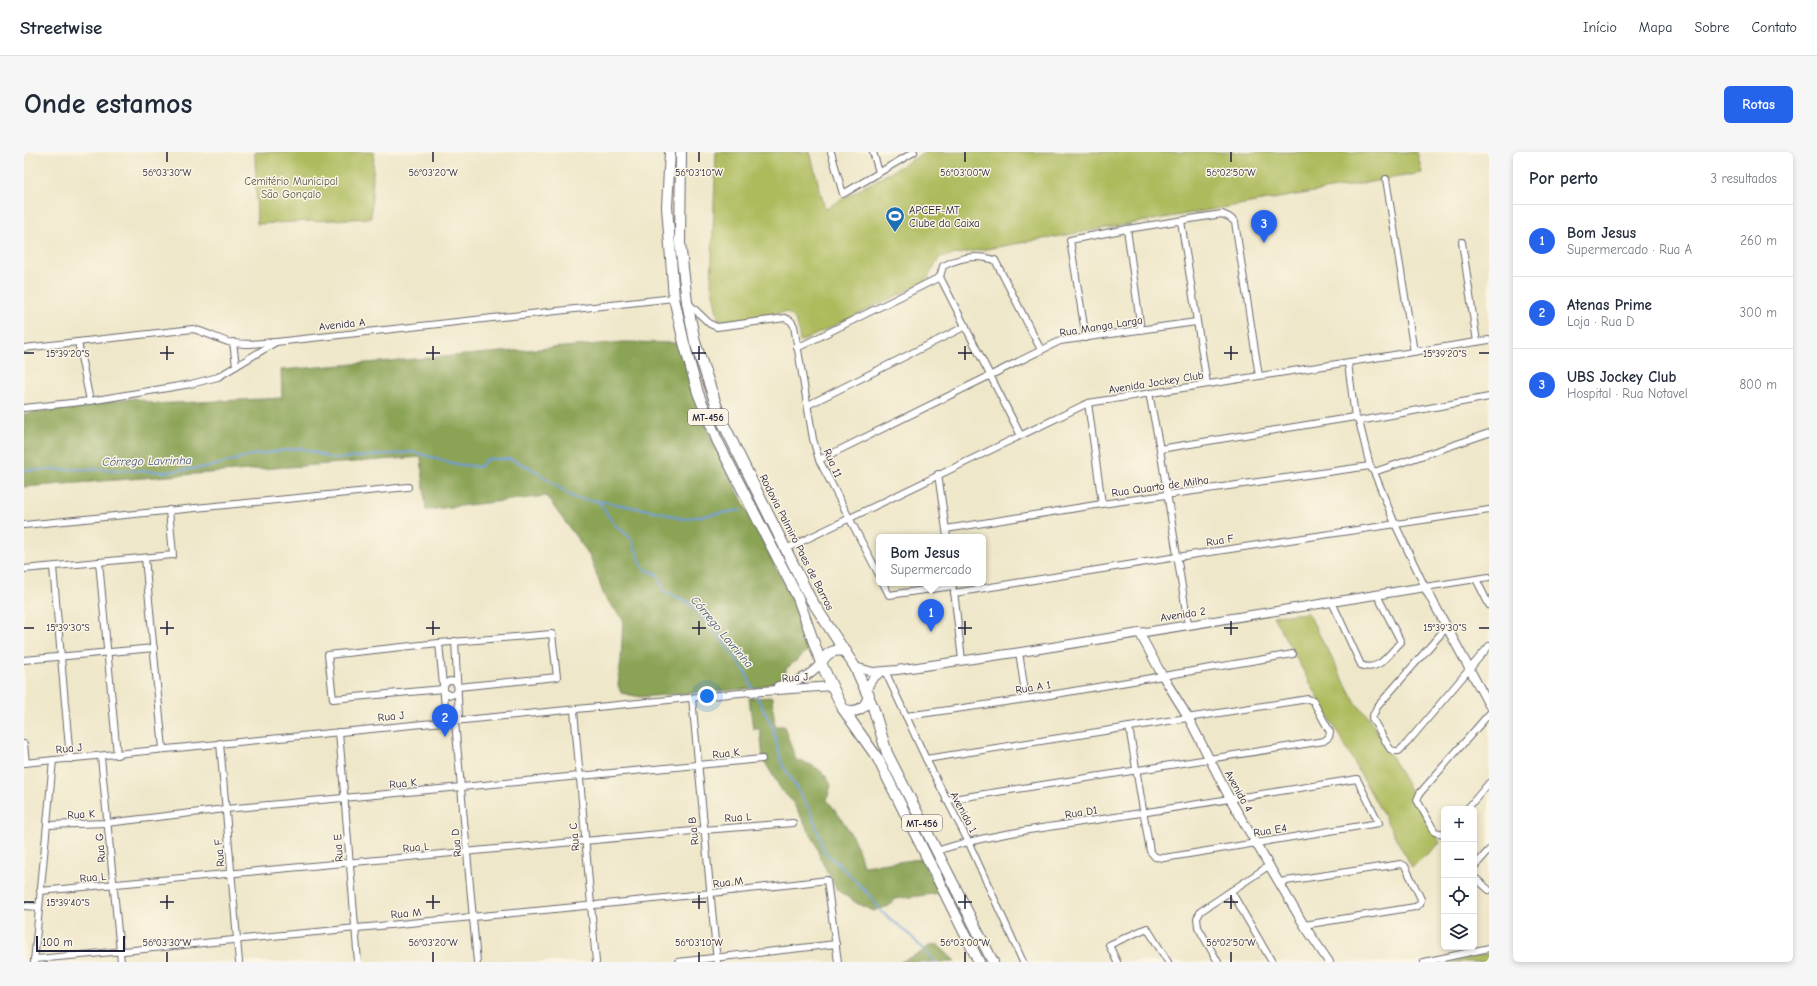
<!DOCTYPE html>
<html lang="pt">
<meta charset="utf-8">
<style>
body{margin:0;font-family:"Comic Neue",sans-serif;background:#f6f6f7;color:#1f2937}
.controls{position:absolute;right:12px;bottom:12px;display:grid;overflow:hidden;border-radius:6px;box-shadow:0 2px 6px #0003}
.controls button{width:36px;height:36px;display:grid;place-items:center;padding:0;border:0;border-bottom:1px solid #e0e1e3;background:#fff;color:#1f2937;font:20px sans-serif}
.scale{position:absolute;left:12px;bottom:10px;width:89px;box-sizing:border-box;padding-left:4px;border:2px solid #22223b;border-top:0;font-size:11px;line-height:14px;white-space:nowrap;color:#22223b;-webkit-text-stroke:3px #fcf5e5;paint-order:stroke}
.you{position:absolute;left:683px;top:544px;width:14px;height:14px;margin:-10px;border:3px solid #fff;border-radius:50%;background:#1a73e8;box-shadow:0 0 0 6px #1a73e833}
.badge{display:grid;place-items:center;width:26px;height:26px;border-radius:50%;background:#2563eb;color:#fff;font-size:13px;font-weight:700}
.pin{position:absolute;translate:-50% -33px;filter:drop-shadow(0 1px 2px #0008)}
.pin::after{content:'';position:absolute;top:21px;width:14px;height:12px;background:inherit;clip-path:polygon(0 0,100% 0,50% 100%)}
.popup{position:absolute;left:852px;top:382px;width:110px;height:52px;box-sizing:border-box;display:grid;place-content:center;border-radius:6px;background:#fff;filter:drop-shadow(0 1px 3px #0005);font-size:13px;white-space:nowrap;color:#747a83}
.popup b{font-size:15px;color:#1f2937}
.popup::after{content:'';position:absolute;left:50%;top:100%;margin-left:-8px;border:8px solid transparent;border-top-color:#fff}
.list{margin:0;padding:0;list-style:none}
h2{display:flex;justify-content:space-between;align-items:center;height:52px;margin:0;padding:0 16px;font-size:17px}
h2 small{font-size:13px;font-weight:400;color:#747a83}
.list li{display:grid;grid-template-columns:26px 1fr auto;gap:12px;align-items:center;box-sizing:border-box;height:72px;padding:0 16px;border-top:1px solid #e0e1e3}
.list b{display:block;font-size:15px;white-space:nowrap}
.list p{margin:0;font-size:13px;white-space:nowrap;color:#747a83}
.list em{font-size:13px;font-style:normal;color:#747a83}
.icon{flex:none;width:22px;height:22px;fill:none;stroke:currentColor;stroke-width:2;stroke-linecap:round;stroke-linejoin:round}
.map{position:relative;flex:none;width:1465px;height:810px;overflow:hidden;border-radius:6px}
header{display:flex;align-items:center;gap:24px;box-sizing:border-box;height:56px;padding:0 20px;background:#fff;border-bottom:1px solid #e0e1e3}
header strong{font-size:19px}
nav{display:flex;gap:22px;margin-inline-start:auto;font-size:14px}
.intro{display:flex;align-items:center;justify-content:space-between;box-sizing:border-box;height:96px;padding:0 24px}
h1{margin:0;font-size:28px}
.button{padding:10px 18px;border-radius:6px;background:#2563eb;color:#fff;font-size:14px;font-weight:700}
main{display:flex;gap:24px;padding:0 24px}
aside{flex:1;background:#fff;border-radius:6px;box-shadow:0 2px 6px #0003}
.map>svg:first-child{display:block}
.green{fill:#aebb5d;stroke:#686e4c}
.forest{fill:#8aa354;stroke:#566248}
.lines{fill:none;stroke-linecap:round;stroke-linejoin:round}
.stream{stroke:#6f9ed8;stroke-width:2}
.minor-casing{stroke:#69676d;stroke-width:8}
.tertiary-casing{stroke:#69676d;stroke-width:10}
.primary-casing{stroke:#69676d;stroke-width:12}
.minor{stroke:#fff;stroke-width:6}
.tertiary{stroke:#fff;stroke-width:8}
.primary{stroke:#fff;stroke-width:10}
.ticks{fill:none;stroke:#22223b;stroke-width:1.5}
.labels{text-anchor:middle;stroke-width:3;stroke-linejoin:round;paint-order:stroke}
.shield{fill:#fcf5e5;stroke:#63616e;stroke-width:1}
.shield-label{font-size:10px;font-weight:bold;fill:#22223b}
.park-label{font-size:11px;fill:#535847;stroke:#fcf5e5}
.poi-label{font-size:11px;fill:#22223b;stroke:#fcf5e5;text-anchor:start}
.street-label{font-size:11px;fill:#22223b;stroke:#fcf5e5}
.water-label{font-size:12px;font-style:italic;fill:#41547a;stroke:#fcf5e5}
.ticks-label{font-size:10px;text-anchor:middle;fill:#22223b;stroke:#fcf5e5;stroke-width:3;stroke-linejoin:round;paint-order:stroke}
</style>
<header>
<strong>Streetwise</strong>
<nav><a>Início</a><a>Mapa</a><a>Sobre</a><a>Contato</a></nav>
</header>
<div class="intro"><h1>Onde estamos</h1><a class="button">Rotas</a></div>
<main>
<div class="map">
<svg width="1465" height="810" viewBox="0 0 1465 810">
<rect width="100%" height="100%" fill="#fcf5e5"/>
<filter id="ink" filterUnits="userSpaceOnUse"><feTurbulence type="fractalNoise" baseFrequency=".025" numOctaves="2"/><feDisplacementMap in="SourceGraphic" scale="8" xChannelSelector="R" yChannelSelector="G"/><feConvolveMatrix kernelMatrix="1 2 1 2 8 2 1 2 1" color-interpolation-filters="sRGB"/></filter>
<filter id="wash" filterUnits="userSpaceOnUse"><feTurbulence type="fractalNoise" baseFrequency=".012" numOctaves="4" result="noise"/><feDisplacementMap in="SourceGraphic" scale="16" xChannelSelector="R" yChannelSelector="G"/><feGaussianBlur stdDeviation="0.9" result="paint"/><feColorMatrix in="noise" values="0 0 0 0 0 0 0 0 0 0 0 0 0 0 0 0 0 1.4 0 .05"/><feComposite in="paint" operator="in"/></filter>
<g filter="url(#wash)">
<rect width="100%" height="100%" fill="#eee7c9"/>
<g class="green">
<polygon points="231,0 350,0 347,66 233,72"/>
<path d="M692 0H786L801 57 902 0H1393L1398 21 916 105 901 130 776 190C774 177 775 166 762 160L695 170 687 132Z"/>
<polygon points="1284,461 1332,552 1343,562 1416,691 1388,715 1249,464"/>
<polygon points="1465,802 1465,810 1424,810"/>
</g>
<g class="forest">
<polygon points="600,190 656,191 686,284 768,448 783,486 785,498 762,517 762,526 733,536 616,545 597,541 594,533 597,507 599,468 580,444 566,404 522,344 402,358 397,305 0,335 0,262 111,246 131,252 258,246 257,218"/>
<path d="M748 545 751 574H760L772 608C789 612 800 618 807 633L803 648C819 667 834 689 839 714L897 707 916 741 872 747 865 754 849 759 834 752 813 738 796 706 791 690 768 649 758 639 739 607 736 577H729L725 546Z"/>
<polygon points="913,792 932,810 876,810 896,801 905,794"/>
</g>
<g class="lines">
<g class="stream">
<polyline points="0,318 70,317 141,320 185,315 228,303 277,296 310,307 390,300 432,312 455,315 463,307 486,307 507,316 550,346 574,349 591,373 607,386 619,416 634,423 640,439 664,450 692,481 720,517 729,537"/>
<polyline points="574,349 636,360 658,367 717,358"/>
<polyline points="731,541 749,576 758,612 787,660 801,701 818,715 844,742 859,761 885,782 911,810"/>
</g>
</g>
</g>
<g filter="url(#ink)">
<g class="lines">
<defs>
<g id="minor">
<polyline points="807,0 819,42 890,0"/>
<polyline points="849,0 855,20"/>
<polyline points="1362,27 1390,200"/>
<polyline points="1157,69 1183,232"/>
<polyline points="1103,77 1117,178"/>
<polyline points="1438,90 1453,190"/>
<polyline points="916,125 996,282"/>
<path d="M916 125 919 114C936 105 953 102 971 108L1017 198"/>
<polyline points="664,151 686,172 693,175 761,166 767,169 770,174 789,287 795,308 855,423"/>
<polyline points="1062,186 1046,88 1103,77 1198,62 1205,65 1211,70 1235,224"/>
<polyline points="54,190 66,249"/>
<polyline points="209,190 212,214"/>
<path d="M0 196 169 177C181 180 192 186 204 190 219 194 236 191 251 190"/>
<polyline points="773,196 916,125"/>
<polyline points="1324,211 1331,265"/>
<polyline points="1125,241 1136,297 1164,472"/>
<polyline points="1064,251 1078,352"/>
<polyline points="784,253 942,174"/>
<polyline points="0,256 66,249 167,232 194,225 252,190 650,146"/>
<polyline points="1331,265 1335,269 1465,245"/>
<polyline points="1335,269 1346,314"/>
<polyline points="1465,281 1350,320 1371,372 1401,435 1465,425"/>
<polyline points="1136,297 1331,265"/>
<polyline points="795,308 1036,189 1172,170"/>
<polyline points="914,322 923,385"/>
<polyline points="0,373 384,335"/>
<polyline points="922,377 1078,352 1346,314 1350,320"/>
<polyline points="762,397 1064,251 1465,188"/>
<polyline points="121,406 139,597"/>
<polyline points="75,410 93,603"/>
<polyline points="29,415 46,607"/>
<polyline points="0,417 149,403 145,358"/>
<polyline points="1452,427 1465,453"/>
<polyline points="859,431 865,443 929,434"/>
<polyline points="930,439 938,508"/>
<polyline points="930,441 1153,405 1465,358"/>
<path d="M1308 450 1337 513C1355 521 1365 501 1377 490L1353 443"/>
<polyline points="1422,476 1353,555 1348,566 1366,597 1370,599 1375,599 1383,591 1465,494"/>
<polyline points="431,489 435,564"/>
<polyline points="415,491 422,565"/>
<polyline points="995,500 1002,547"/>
<polyline points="0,508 130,496"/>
<polyline points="861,519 902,607 944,689 999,810"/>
<circle cx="427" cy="536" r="7"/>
<polyline points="419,537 309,547 304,503 415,491 528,482 533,525 434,535"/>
<polyline points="668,546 693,810"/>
<polyline points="550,558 572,810"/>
<polyline points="882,564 1002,547 1269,502"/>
<polyline points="431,570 453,810"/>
<polyline points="315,580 334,810"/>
<polyline points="196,591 215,810"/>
<polyline points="0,592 2,611"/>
<polyline points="77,605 97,810"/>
<polyline points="902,607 1284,547 1289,549 1306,580 1305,585 1300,589 922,648"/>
<polyline points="0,611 726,540"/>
<polyline points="1443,657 1465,631"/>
<polyline points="23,673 83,671 201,657 738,607"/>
<polyline points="1420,682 1411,680 1393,648 1396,641 1465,562"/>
<path d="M912 699C968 681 1027 675 1085 666 1167 653 1250 640 1333 627L1355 671 1140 706 1131 705 1126 699 1105 575"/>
<polyline points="1450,715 1465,698"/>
<polyline points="1450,725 1465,738"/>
<polyline points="1255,730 1377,712 1381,714 1397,747 1396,752 1391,755 1280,773"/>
<polyline points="16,739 679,678 769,671"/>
<polyline points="1207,739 1248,810"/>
<polyline points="0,754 15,755"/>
<path d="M10 807C101 800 191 789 281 781 455 764 629 749 803 728L814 810"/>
<polyline points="10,810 29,608"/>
<polyline points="654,810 812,792"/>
<polyline points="1093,810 1085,793 1123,776 1144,810"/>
<polyline points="1194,810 1174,775 1173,766 1177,759 1246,713"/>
<polyline points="1400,810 1465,796"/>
</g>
<g id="tertiary">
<polyline points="1115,480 1138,523 1164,565 1206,647 1280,773 1305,810"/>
<polyline points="831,515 849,520 873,518 997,500 1401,435 1465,553"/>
<path d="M754 534C773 529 784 526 797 511"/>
<polyline points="726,540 808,534"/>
<path d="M843 540C844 530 849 526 857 520"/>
</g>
<g id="primary">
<polyline points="646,0 643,55 650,146 660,191 674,241 693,288 774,446 797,511 819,557 854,607 955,810"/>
<polyline points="657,0 656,91 663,150 671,190 697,267 786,446 831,515 849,555 863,601 969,810"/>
<path d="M797 511C803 500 810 497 822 499"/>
<path d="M819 557C832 562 842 557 845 543"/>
</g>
</defs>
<use href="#minor" class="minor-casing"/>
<use href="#tertiary" class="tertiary-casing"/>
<use href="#primary" class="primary-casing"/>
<use href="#minor" class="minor"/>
<use href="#tertiary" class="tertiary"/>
<use href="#primary" class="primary"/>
</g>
</g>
<path class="ticks" d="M143 0V10M409 0V10M675 0V10M941 0V10M1207 0V10M143 194V208M409 194V208M675 194V208M941 194V208M1207 194V208M0 201H10M136 201H150M402 201H416M668 201H682M934 201H948M1200 201H1214M1455 201H1465M143 469V483M409 469V483M675 469V483M941 469V483M1207 469V483M0 476H10M136 476H150M402 476H416M668 476H682M934 476H948M1200 476H1214M1455 476H1465M143 743V757M409 743V757M675 743V757M941 743V757M1207 743V757M0 750H10M136 750H150M402 750H416M668 750H682M934 750H948M1200 750H1214M143 800V810M409 800V810M675 800V810M941 800V810M1207 800V810"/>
<defs>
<symbol id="stadium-pin" viewBox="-11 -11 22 30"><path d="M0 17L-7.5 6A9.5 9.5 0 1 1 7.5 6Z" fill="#1f6fb2" stroke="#fcf5e5"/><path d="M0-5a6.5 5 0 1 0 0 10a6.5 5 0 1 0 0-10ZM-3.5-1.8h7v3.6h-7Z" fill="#fff"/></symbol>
</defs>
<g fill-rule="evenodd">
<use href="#stadium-pin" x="860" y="53" width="22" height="30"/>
</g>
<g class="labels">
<g class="shield">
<rect x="664" y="257" width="40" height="16" rx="3"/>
<rect x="878" y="663" width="40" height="16" rx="3"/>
</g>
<g class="shield-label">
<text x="684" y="269">MT-456</text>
<text x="898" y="675">MT-456</text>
</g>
<g class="park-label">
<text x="267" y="33">Cemitério Municipal<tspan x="267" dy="13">São Gonçalo</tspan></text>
</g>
<g class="poi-label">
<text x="885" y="62">APCEF-MT<tspan x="885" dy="13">Clube da Caixa</tspan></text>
</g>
<g class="street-label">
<text transform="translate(318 172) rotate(-6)" y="4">Avenida A</text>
<text transform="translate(1077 174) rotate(-9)" y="4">Rua Manga Larga</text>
<text transform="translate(1132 230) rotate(-9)" y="4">Avenida Jockey Club</text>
<text transform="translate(809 311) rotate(66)" y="4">Rua 11</text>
<text transform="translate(1136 334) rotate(-8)" y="4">Rua Quarto de Milha</text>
<text transform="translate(1196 388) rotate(-9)" y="4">Rua F</text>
<text transform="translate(773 390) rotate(63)" y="4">Rodovia Palmiro Paes de Barros</text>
<text transform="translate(1159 462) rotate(-9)" y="4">Avenida 2</text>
<text transform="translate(771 525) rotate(-4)" y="4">Rua J</text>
<text transform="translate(1009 535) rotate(-9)" y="4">Rua A 1</text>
<text transform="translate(367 564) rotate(-5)" y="4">Rua J</text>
<text transform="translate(45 596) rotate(-5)" y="4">Rua J</text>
<text transform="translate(702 601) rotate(-6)" y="4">Rua K</text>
<text transform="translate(379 631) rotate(-5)" y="4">Rua K</text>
<text transform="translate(1215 639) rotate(61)" y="4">Avenida 4</text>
<text transform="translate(940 660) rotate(62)" y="4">Avenida 1</text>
<text transform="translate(1057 660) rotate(-9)" y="4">Rua D1</text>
<text transform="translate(57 662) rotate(-3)" y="4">Rua K</text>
<text transform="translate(714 665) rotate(-4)" y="4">Rua L</text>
<text transform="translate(1246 678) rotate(-9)" y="4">Rua E4</text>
<text transform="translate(669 679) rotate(-96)" y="4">Rua B</text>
<text transform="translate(550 685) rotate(-95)" y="4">Rua C</text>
<text transform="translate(432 691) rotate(-95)" y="4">Rua D</text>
<text transform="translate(392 695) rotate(-5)" y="4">Rua L</text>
<text transform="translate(76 696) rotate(-95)" y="4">Rua G</text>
<text transform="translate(314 696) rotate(-94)" y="4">Rua E</text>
<text transform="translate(195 701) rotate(-95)" y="4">Rua F</text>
<text transform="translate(69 725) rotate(-5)" y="4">Rua L</text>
<text transform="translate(704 730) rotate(-7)" y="4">Rua M</text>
<text transform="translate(382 761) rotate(-5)" y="4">Rua M</text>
</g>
<g class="water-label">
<text transform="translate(123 309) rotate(-1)" y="4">Córrego Lavrinha</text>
<text transform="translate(698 480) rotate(50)" y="4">Córrego Lavrinha</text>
</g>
</g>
<g class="ticks-label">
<text x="143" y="24">56°03'30"W</text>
<text x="409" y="24">56°03'20"W</text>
<text x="675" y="24">56°03'10"W</text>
<text x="941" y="24">56°03'00"W</text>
<text x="1207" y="24">56°02'50"W</text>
<text x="44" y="205">15°39'20"S</text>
<text x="1421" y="205">15°39'20"S</text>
<text x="44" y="479">15°39'30"S</text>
<text x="1421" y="479">15°39'30"S</text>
<text x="44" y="754">15°39'40"S</text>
<text x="143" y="794">56°03'30"W</text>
<text x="409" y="794">56°03'20"W</text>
<text x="675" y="794">56°03'10"W</text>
<text x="941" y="794">56°03'00"W</text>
<text x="1207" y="794">56°02'50"W</text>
</g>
</svg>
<div class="controls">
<button>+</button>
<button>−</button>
<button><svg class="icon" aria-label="locate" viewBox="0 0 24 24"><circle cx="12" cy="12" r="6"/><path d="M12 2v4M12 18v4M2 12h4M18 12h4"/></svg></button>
<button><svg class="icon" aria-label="layers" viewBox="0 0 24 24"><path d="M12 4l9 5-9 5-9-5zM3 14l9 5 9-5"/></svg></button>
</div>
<div class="scale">100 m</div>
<div class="you"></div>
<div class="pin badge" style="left:907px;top:480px">1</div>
<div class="popup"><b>Bom Jesus</b>Supermercado</div>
<div class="pin badge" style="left:421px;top:585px">2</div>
<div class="pin badge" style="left:1240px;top:91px">3</div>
</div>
<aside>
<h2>Por perto<small>3 resultados</small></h2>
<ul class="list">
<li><span class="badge">1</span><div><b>Bom Jesus</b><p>Supermercado · Rua A</p></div><em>260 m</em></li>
<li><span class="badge">2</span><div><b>Atenas Prime</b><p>Loja · Rua D</p></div><em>300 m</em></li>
<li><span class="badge">3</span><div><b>UBS Jockey Club</b><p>Hospital · Rua Notavel</p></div><em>800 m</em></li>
</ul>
</aside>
</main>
